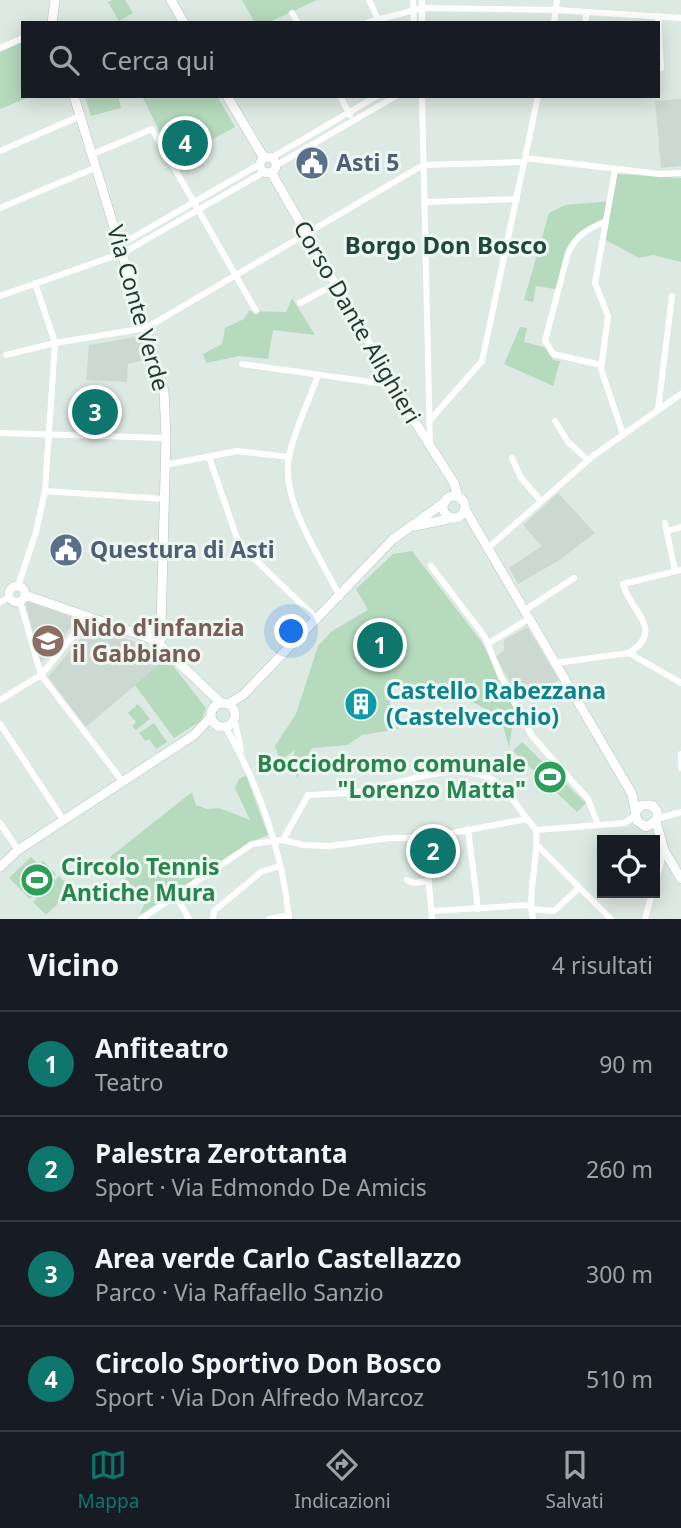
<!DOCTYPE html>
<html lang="it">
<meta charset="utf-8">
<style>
body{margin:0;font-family:"Noto Sans",sans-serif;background:#242831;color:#f1f3f6}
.controls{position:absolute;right:21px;bottom:21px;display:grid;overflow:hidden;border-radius:0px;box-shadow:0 4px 18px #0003}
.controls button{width:63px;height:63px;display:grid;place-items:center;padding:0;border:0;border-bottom:2px solid #363941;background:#171b24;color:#f1f3f6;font:35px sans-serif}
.you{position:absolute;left:292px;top:632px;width:24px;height:24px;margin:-18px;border:5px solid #fff;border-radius:50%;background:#1a73e8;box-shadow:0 0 0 10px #1a73e833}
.badge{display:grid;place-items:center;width:46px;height:46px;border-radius:50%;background:#0f766e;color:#fff;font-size:23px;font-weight:700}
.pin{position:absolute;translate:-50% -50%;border:4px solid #fff;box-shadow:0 2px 7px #0006}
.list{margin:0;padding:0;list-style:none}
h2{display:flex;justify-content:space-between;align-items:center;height:91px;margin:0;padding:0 28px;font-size:30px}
h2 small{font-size:23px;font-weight:400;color:#9ea1a6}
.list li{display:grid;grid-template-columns:46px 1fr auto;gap:21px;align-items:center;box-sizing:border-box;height:105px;padding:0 28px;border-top:2px solid #363941}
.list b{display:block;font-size:26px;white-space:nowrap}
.list p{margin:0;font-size:23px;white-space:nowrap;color:#9ea1a6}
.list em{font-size:23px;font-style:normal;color:#9ea1a6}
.icon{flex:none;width:38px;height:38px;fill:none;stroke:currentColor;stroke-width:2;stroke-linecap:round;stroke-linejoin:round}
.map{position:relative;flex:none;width:681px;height:919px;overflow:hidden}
.search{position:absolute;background:#171b24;box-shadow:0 4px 18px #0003;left:21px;right:21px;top:21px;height:77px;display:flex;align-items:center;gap:18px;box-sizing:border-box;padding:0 24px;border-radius:0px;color:#9ea1a6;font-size:26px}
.sheet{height:511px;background:#171b24}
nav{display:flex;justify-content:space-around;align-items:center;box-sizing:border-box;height:98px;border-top:2px solid #363941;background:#171b24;font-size:19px;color:#9ea1a6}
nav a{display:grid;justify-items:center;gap:4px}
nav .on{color:#0f766e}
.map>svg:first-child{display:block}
.built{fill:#ccd9d2}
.green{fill:#b6dabe}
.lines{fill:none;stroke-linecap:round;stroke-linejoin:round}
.secondary-casing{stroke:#b1c8bf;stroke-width:10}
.street{stroke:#fff;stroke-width:6}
.secondary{stroke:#fff;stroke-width:9}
.labels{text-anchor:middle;stroke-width:6;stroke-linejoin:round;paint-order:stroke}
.service-label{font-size:23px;font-weight:bold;fill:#4e5e75;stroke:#edf6f1;text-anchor:start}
.street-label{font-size:23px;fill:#1f3830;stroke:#edf6f1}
.education-label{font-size:23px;font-weight:bold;fill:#785e54;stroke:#edf6f1;text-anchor:start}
.culture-label{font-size:23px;font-weight:bold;fill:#0d838f;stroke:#edf6f1;text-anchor:start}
.leisure-label{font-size:23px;font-weight:bold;fill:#27864d;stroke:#edf6f1;text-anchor:end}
.neighbourhood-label{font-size:24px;font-weight:bold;fill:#1c493d;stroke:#edf6f1}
</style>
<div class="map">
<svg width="681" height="919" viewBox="0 0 681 919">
<rect width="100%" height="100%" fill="#dde9e3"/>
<g class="built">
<polygon points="681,99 681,166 661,168 655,101"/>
<polygon points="142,336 149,359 128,364 127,382 86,380 89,345"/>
<polygon points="558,493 595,533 558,561 518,584 509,568 542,546 523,525"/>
<polygon points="25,601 78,619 41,663"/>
<polygon points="92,625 152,649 148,658 159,665 86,727 48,677"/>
<polygon points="527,627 559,680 521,702 496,657 504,650 504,640"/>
</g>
<g class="green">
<polygon points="112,0 125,0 133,13 119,21 108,2"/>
<polygon points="242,0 317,0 267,23 255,23"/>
<polygon points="23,42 23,96 32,96 0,109 0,52"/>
<polygon points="85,96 118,96 121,108 91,116"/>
<polygon points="142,96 217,96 235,127 174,160"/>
<polygon points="617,174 681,178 681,262 653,255 639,258 602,238 606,222 574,241 561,286 555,289 536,286 533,302 524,300 549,213 565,205 612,201"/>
<polygon points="292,298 315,335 273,330 268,359 239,356 206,363 203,354 222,344 225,328 244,319 249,311 286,312"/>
<polygon points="520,327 527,328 524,342 548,348 553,360 560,361 553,386 504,364"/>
<polygon points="81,392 111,393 109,432 79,431"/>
<polygon points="412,551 483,644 515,710 509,747 498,707 493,713 463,697 392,683 389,716 399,729 362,735 347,745 312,748 297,778 292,762 295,750 280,761 275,746 296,714 318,646 332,631 368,610 356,589 393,554"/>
<polygon points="167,658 206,708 201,721 174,738 135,685"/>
<polygon points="138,704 150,719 136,730 132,726 136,722 128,713"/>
<polygon points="154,723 167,742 156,749 149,739 145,741 139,733"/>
<polygon points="522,742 586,803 577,812 513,751"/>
<polygon points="246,775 268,835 251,842 140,915 146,899 119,873 110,857 192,792 196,805 207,809 219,808 250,820 235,788 239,779"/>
<polygon points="31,857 39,865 43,861 56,874 30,899 9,878"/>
<polygon points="59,876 72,890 46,915 33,902"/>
</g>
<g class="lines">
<defs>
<g id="secondary">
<polyline points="171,0 184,23"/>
<polyline points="52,23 55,0"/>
<polyline points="74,96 164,391 166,438 161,628"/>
<polyline points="227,96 264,158"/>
<circle cx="268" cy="165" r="8"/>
<polyline points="271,172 410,414 454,483 458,497"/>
<circle cx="454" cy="507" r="11"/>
<polyline points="465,509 632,794 637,821 646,827 657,820 657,811 652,805 642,805 636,811"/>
<polyline points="415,526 453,518"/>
<circle cx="17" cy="594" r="8"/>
<polyline points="25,595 152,639"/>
<circle cx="156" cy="634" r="7"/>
<polyline points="156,641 221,703"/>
<circle cx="223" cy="715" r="12"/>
<polyline points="228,704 243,695 393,539 445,502"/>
<polyline points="656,822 664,850 681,879"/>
<polyline points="0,867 18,850 194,735 211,717"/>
</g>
</defs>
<use href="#secondary" class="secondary-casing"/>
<g class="street">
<polyline points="369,0 378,19"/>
<polyline points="413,0 414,23"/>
<polyline points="422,0 422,23"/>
<polyline points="292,13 298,23"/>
<polyline points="658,16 661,68"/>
<polyline points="366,23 422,8 557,10 681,18"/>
<polyline points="554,23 557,0"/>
<polyline points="585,23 587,12"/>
<polyline points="0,48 23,38"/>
<polyline points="340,96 350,115"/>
<polyline points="422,96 430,445"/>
<polyline points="0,151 80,116"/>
<polyline points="93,154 152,129 256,311"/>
<polyline points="271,158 377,96"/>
<polyline points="525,158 660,174 681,173"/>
<polyline points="275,166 396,96"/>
<polyline points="615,170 595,283 608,316 601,369 623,434"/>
<polyline points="425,202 517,199"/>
<polyline points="0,208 97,167"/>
<polyline points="120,245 260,164"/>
<polyline points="0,296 123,253 264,172"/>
<polyline points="300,303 336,284"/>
<polyline points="6,355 55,343 146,328 423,165 524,162"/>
<polyline points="242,364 393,385"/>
<path d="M601 365 553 354 545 341 568 253C576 235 588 229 606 221"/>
<path d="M318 375C309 402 294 430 289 457 280 500 321 558 340 597"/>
<polyline points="658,410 672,296"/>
<polyline points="431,419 482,361 538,96"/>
<polyline points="555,421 568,442 588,460"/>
<polyline points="0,433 166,438"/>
<polyline points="209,457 239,544 317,619"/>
<polyline points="512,458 521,478 541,501"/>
<polyline points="165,465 237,451 289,457"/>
<polyline points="45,491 164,499"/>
<polyline points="665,523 675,571"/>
<polyline points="671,530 681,527"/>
<polyline points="489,547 593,456 681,394"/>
<polyline points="431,566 485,637 500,675 532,736 588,799 598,825"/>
<polyline points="18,586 36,532 45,491 55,343 35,283"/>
<polyline points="20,601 41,675 123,782"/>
<polyline points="0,602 10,597"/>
<polyline points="525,610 574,578"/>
<polyline points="489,643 530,618"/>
<path d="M629 653C666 629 630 612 623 584L681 570"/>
<polyline points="555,663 629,653 681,683"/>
<polyline points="0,700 41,675 88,617"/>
<polyline points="234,717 241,750"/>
<polyline points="0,724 64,821"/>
<path d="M225 726C258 784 283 852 289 919"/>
<polyline points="681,754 681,768"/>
<polyline points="657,819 681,812"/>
<polyline points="0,823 18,850"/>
<polyline points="468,829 478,909"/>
<polyline points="536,830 625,823 636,815"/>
<polyline points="425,838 432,919"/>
<path d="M283 840 308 795C325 794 341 794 357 792 394 787 459 756 496 782 508 791 518 807 527 819"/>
<polyline points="538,846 611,919"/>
<polyline points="264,871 279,866"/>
<polyline points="407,880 413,883 429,881"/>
<polyline points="655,884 664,850"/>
<polyline points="176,896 189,919"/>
<polyline points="531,909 554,911 579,888"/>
<polyline points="432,911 530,905"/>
<polyline points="141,919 252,844 283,840 303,845 330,846 390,838 425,838 527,819 536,830"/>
<polyline points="213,919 214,911 261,872"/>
<polyline points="269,919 289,915"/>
<path d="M533 919C527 890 539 860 536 830"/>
<polyline points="645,919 652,893"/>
</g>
<use href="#secondary" class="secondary"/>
</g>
<defs>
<symbol id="civic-disc" viewBox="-11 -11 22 22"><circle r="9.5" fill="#5c6f8a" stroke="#edf6f1"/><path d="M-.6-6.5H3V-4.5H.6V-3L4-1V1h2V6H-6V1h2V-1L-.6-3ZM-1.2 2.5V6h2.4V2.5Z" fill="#fff"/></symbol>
<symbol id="school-disc" viewBox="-11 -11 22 22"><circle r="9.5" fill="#8d6e63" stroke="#edf6f1"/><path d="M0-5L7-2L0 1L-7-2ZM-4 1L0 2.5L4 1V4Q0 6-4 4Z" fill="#fff"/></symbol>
<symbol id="building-disc" viewBox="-11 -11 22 22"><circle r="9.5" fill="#0f9aa8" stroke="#edf6f1"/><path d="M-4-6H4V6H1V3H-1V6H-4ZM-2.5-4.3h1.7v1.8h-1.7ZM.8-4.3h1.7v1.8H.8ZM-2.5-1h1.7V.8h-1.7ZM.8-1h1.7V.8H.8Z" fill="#fff"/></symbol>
<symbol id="stadium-disc" viewBox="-11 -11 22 22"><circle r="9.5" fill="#2e9e5b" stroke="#edf6f1"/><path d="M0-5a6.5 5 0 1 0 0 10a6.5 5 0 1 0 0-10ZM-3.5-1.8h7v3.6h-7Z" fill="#fff"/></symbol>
</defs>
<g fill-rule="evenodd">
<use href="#civic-disc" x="293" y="144" width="38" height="38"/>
<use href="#civic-disc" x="47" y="531" width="38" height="38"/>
<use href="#school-disc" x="29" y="622" width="38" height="38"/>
<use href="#building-disc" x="342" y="685" width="38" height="38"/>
<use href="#stadium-disc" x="531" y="758" width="38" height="38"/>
<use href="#stadium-disc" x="18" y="861" width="38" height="38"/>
</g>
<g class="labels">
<g class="service-label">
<text x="336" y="171">Asti 5</text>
<text x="90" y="558">Questura di Asti</text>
</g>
<g class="street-label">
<text transform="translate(138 308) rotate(74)" y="8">Via Conte Verde</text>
<text transform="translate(357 322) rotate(60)" y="8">Corso Dante Alighieri</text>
</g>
<g class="education-label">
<text x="72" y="636">Nido d'infanzia<tspan x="72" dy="26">il Gabbiano</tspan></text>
</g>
<g class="culture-label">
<text x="386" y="699">Castello Rabezzana<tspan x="386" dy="26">(Castelvecchio)</tspan></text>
</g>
<g class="leisure-label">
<text x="526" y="772">Bocciodromo comunale<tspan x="526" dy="26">"Lorenzo Matta"</tspan></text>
<text x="61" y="875" text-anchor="start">Circolo Tennis<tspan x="61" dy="26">Antiche Mura</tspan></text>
</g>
<g class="neighbourhood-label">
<text x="446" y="254">Borgo Don Bosco</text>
</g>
</g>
</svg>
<div class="controls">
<button><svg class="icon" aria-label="locate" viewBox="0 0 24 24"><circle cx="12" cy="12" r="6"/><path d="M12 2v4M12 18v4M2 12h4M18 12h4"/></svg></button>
</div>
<div class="you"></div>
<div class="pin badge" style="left:380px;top:645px">1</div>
<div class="pin badge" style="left:433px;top:851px">2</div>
<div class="pin badge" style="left:95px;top:412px">3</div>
<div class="pin badge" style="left:185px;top:143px">4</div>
<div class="search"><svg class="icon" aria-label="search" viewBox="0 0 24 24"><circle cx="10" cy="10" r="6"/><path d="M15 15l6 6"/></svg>Cerca qui</div>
</div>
<section class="sheet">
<h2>Vicino<small>4 risultati</small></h2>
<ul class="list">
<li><span class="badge">1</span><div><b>Anfiteatro</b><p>Teatro</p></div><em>90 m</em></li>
<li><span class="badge">2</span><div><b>Palestra Zerottanta</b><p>Sport · Via Edmondo De Amicis</p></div><em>260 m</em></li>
<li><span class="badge">3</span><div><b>Area verde Carlo Castellazzo</b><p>Parco · Via Raffaello Sanzio</p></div><em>300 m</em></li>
<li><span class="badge">4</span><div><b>Circolo Sportivo Don Bosco</b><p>Sport · Via Don Alfredo Marcoz</p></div><em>510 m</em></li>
</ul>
</section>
<nav>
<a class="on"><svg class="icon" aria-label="map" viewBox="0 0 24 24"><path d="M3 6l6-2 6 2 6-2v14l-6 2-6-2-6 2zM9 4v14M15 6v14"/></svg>Mappa</a>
<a><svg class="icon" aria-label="directions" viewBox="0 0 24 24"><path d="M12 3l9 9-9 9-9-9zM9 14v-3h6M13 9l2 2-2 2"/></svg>Indicazioni</a>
<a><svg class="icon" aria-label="saved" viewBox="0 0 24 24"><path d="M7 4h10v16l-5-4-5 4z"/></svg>Salvati</a>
</nav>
